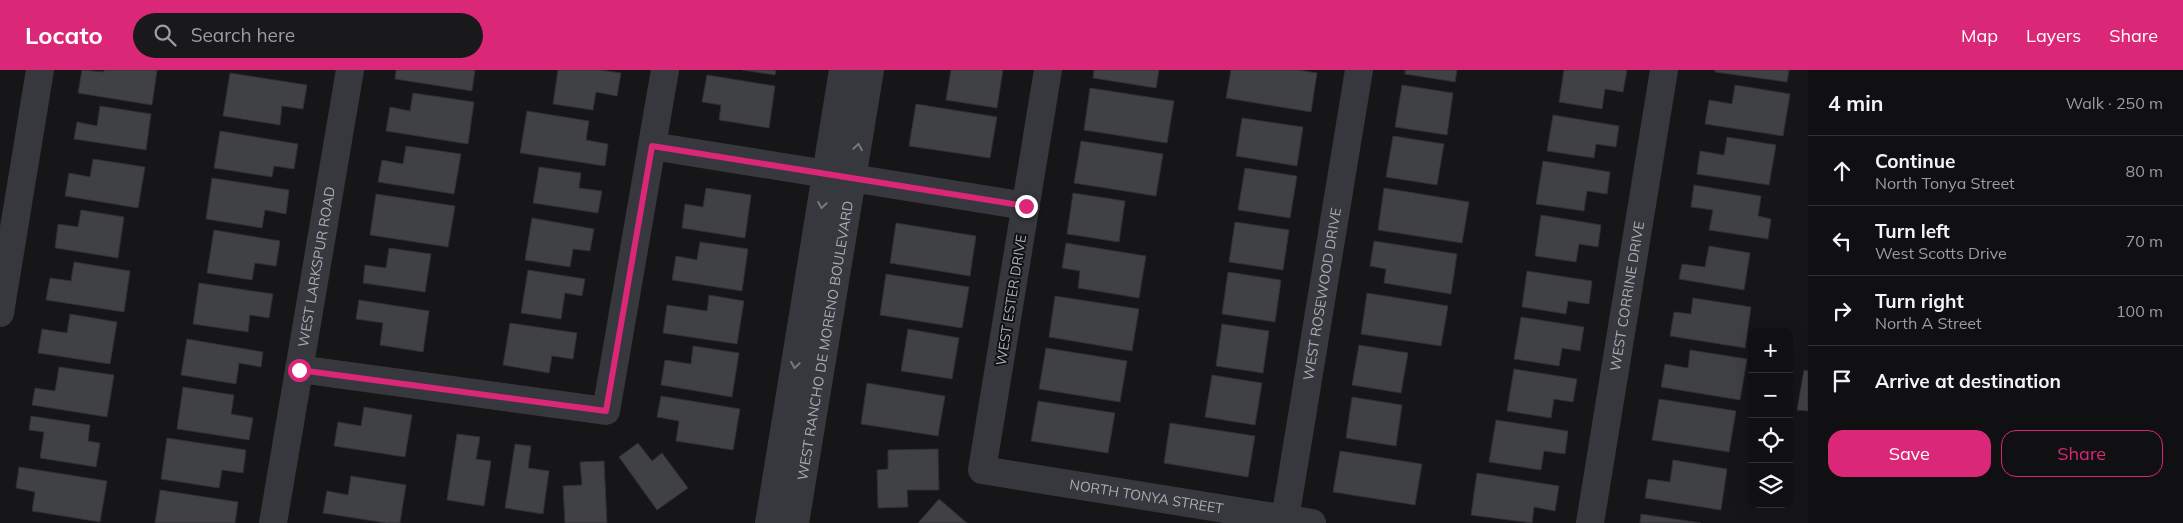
<!DOCTYPE html>
<meta charset="utf-8">
<style>
body{margin:0;font-family:Mulish,sans-serif;background:#19191b;color:#f1f3f6}
.controls{position:absolute;right:15px;bottom:15px;display:grid;overflow:hidden;border-radius:10px;box-shadow:0 5px 20px #0002}
.controls button{width:45px;height:45px;display:grid;place-items:center;padding:0;border:0;border-bottom:1px solid #303032;background:#101012;color:#f1f3f6;font:25px sans-serif}
.stop{position:absolute;width:15px;height:15px;margin:-11px;border:4px solid #db2777;border-radius:50%;background:#fff}
.stop.end{background:#db2777;border-color:#fff;box-shadow:0 1px 5px #0008}
.list{margin:0;padding:0;list-style:none}
h2{display:flex;justify-content:space-between;align-items:center;height:65px;margin:0;padding:0 20px;font-size:21px}
h2 small{font-size:16px;font-weight:400;color:#9c9d9f}
.list li{display:grid;grid-template-columns:32px 1fr auto;gap:15px;align-items:center;box-sizing:border-box;height:70px;padding:0 20px;border-top:1px solid #303032}
.list b{display:block;font-size:19px;white-space:nowrap}
.list p{margin:0;font-size:16px;white-space:nowrap;color:#9c9d9f}
.list em{font-size:16px;font-style:normal;color:#9c9d9f}
.actions{display:flex;gap:10px;padding:15px 20px}
.actions a{flex:1;padding:11px 0;border:1px solid #db2777;border-radius:15px;text-align:center;font-size:18px;color:#db2777}
.actions .main{background:#db2777;color:#fff}
.icon{flex:none;width:28px;height:28px;fill:none;stroke:currentColor;stroke-width:2;stroke-linecap:round;stroke-linejoin:round}
.map{position:relative;flex:none;width:1808px;height:453px;overflow:hidden}
header{display:flex;align-items:center;gap:30px;box-sizing:border-box;height:70px;padding:0 25px;background:#db2777;color:#fff}
header strong{font-size:24px}
nav{display:flex;gap:28px;margin-inline-start:auto;font-size:18px}
.search{width:350px;height:45px;background:#19191b;display:flex;align-items:center;gap:12px;box-sizing:border-box;padding:0 18px;border-radius:28px;color:#9c9d9f;font-size:19px}
main{display:flex}
aside{flex:1;background:#101012}
.map>svg:first-child{display:block}
.building{fill:#404145;stroke:#303034}
.lines{fill:none;stroke-linecap:round;stroke-linejoin:round}
.minor{stroke:#37383d;stroke-width:28}
.tertiary{stroke:#37383d;stroke-width:28}
.oneway{stroke:#757881}
.route{stroke:#db2777;stroke-width:6}
.labels{text-anchor:middle;stroke-width:4;stroke-linejoin:round;paint-order:stroke}
.street-label{font-size:14px;fill:#a8adb8;stroke:#111113}
</style>
<header>
<strong>Locato</strong>
<div class="search"><svg class="icon" aria-label="search" viewBox="0 0 24 24"><circle cx="10" cy="10" r="6"/><path d="M15 15l6 6"/></svg>Search here</div>
<nav><a>Map</a><a>Layers</a><a>Share</a></nav>
</header>
<main>
<div class="map">
<svg width="1808" height="453" viewBox="0 0 1808 453">
<rect width="100%" height="100%" fill="#161618"/>
<g class="building">
<polygon points="82,0 104,2 104,0 157,0 152,35 78,23"/>
<polygon points="396,0 475,0 472,21 395,9"/>
<polygon points="558,0 600,0 621,3 617,26 596,22 593,40 553,34"/>
<polygon points="742,0 776,0 775,5"/>
<polygon points="951,0 1003,0 997,38 946,30"/>
<polygon points="1094,0 1159,0 1156,18 1093,8"/>
<polygon points="1231,0 1298,0 1317,3 1311,42 1226,28"/>
<polygon points="1405,0 1457,0 1455,12 1405,4"/>
<polygon points="1564,0 1627,0 1623,22 1605,19 1602,39 1559,32"/>
<polygon points="1715,0 1789,0 1787,12 1715,2"/>
<polygon points="230,3 307,15 303,39 282,36 280,55 223,46"/>
<polygon points="707,5 775,16 769,58 719,50 721,35 702,32"/>
<polygon points="1402,15 1453,23 1447,65 1395,57"/>
<polygon points="1735,15 1790,24 1783,66 1705,54 1709,30 1732,34"/>
<polygon points="1090,18 1174,31 1167,73 1084,60"/>
<polygon points="413,23 474,32 468,74 386,61 390,37 410,41"/>
<polygon points="916,34 997,47 990,88 909,76"/>
<polygon points="100,36 151,44 146,80 74,69 77,52 97,56"/>
<polygon points="527,41 589,51 586,70 608,74 605,96 520,83"/>
<polygon points="1553,45 1619,56 1616,77 1596,74 1594,88 1547,81"/>
<polygon points="1242,48 1303,57 1297,96 1236,86"/>
<polygon points="220,61 298,74 294,99 274,96 272,107 214,98"/>
<polygon points="1393,66 1444,74 1437,115 1386,107"/>
<polygon points="1727,67 1776,75 1769,115 1697,104 1700,81 1724,85"/>
<polygon points="1081,71 1163,84 1156,126 1074,113"/>
<polygon points="406,76 461,84 454,124 378,112 382,90 403,94"/>
<polygon points="93,89 145,97 138,138 65,126 69,103 90,107"/>
<polygon points="1543,91 1610,102 1607,124 1587,121 1584,141 1536,134"/>
<polygon points="539,97 581,103 579,118 602,121 598,143 533,133"/>
<polygon points="1245,98 1297,106 1290,148 1238,140"/>
<polygon points="212,108 289,120 286,144 265,140 262,158 206,149"/>
<polygon points="1694,115 1761,126 1758,146 1771,149 1768,169 1709,160 1713,140 1691,137"/>
<polygon points="706,118 751,125 745,168 682,158 685,134 703,137"/>
<polygon points="1384,118 1469,132 1462,173 1378,160"/>
<polygon points="1073,123 1125,131 1119,172 1067,164"/>
<polygon points="376,124 455,136 448,177 370,165"/>
<polygon points="81,140 124,147 118,188 55,178 58,154 78,157"/>
<polygon points="1541,145 1601,155 1598,177 1579,174 1576,192 1535,186"/>
<polygon points="532,148 594,159 590,181 573,179 570,197 525,190"/>
<polygon points="1235,152 1289,160 1283,200 1229,192"/>
<polygon points="896,153 976,166 970,206 890,193"/>
<polygon points="214,160 280,171 276,196 255,193 252,210 207,203"/>
<polygon points="1374,171 1457,184 1451,224 1384,213 1386,199 1370,196"/>
<polygon points="700,172 748,179 742,221 672,210 676,186 697,190"/>
<polygon points="1066,173 1146,186 1139,228 1078,218 1080,201 1062,198"/>
<polygon points="1709,176 1750,183 1744,220 1679,209 1682,194 1705,197"/>
<polygon points="389,178 431,184 425,222 363,213 365,195 386,198"/>
<polygon points="74,192 130,201 124,242 46,230 50,208 71,211"/>
<polygon points="528,200 585,209 582,226 565,223 561,249 521,243"/>
<polygon points="1527,201 1592,211 1589,234 1568,231 1566,244 1522,237"/>
<polygon points="1228,202 1281,210 1275,252 1222,244"/>
<polygon points="886,204 969,217 962,258 880,245"/>
<polygon points="199,213 273,224 269,248 250,245 248,262 193,254"/>
<polygon points="1367,223 1448,236 1441,276 1361,264"/>
<polygon points="709,225 744,231 737,274 663,263 667,235 707,241"/>
<polygon points="1055,226 1139,239 1132,281 1049,267"/>
<polygon points="1693,228 1751,237 1745,278 1670,266 1674,242 1691,244"/>
<polygon points="359,230 429,241 423,282 380,275 383,253 356,249"/>
<polygon points="70,244 117,252 110,294 38,283 42,259 67,263"/>
<polygon points="1521,247 1584,257 1580,281 1562,278 1559,296 1514,289"/>
<polygon points="510,253 577,263 573,289 552,286 549,303 503,295"/>
<polygon points="1222,254 1269,261 1263,303 1216,296"/>
<polygon points="908,259 959,268 952,309 901,301"/>
<polygon points="187,269 263,282 261,297 239,293 236,314 181,305"/>
<polygon points="1359,275 1408,283 1401,323 1352,315"/>
<polygon points="693,276 739,283 732,327 661,315 665,290 691,294"/>
<polygon points="1046,278 1127,291 1120,332 1039,319"/>
<polygon points="1690,280 1747,289 1740,330 1661,317 1665,294 1688,298"/>
<polygon points="59,297 114,305 107,347 32,335 35,318 55,321"/>
<polygon points="1514,299 1577,309 1573,332 1554,329 1551,348 1507,341"/>
<polygon points="1804,300 1808,301 1808,341 1797,340"/>
<polygon points="1212,305 1262,313 1255,355 1205,347"/>
<polygon points="867,313 945,326 938,366 861,354"/>
<polygon points="183,317 234,325 231,344 253,348 249,370 177,359"/>
<polygon points="661,326 740,339 733,380 676,371 679,351 657,347"/>
<polygon points="1352,327 1402,335 1396,376 1346,368"/>
<polygon points="1659,329 1736,341 1729,382 1652,370"/>
<polygon points="1038,331 1115,343 1108,383 1031,371"/>
<polygon points="364,337 412,345 405,387 334,376 338,352 361,356"/>
<polygon points="31,346 90,355 88,371 100,373 96,397 40,388 44,362 29,360"/>
<polygon points="1496,350 1568,361 1565,384 1544,381 1541,400 1489,392"/>
<polygon points="1170,353 1255,366 1248,407 1164,393"/>
<polygon points="457,364 480,367 476,389 491,391 484,436 447,430"/>
<polygon points="167,368 246,380 243,403 222,400 219,418 161,409"/>
<polygon points="638,373 652,391 662,383 688,418 657,440 619,387"/>
<polygon points="515,374 531,376 528,398 549,401 543,444 505,438"/>
<polygon points="938,379 939,420 907,420 908,437 878,438 877,400 888,399 888,380"/>
<polygon points="1340,381 1422,394 1415,435 1333,422"/>
<polygon points="1673,390 1727,399 1721,440 1645,428 1648,409 1670,412"/>
<polygon points="604,391 607,453 565,453 563,416 582,415 580,392"/>
<polygon points="19,397 107,411 100,452 32,441 35,422 16,418"/>
<polygon points="1477,403 1559,416 1555,441 1534,437 1532,453 1471,445"/>
<polygon points="351,406 406,415 400,453 386,453 323,443 327,421 348,425"/>
<polygon points="160,420 238,432 235,453 155,453"/>
<polygon points="939,429 967,453 918,453"/>
<polygon points="1641,444 1701,453 1640,453"/>
</g>
<g class="lines">
<g class="minor">
<path id="s1" d="M1048 0 982 400 1312 453"/>
<polyline points="652,76 1026,136"/>
<polyline points="0,243 40,0"/>
<polyline points="299,299 606,341 665,0"/>
<path id="s2" d="M1285 449 1359 0"/>
<path id="s3" d="M273 453 350 0"/>
<path id="s4" d="M1590 453 1664 0"/>
</g>
<g class="tertiary">
<polyline points="769,453 843,0"/>
<path id="s5" d="M795 453 870 0"/>
</g>
</g>
<defs><path id="oneway-chevron" d="M-2-3.5L2.5 0L-2 3.5" fill="none" stroke-width="1.6" stroke-linecap="round" stroke-linejoin="round" transform="scale(1.25)"/></defs>
<g class="oneway">
<use href="#oneway-chevron" transform="translate(858 77) rotate(-81)"/>
<use href="#oneway-chevron" transform="translate(822 135) rotate(99)"/>
<use href="#oneway-chevron" transform="translate(795 295) rotate(99)"/>
</g>
<g class="lines">
<polyline class="route" points="299,300 606,341 652,76 1026,136"/>
</g>
<g class="labels">
<g class="street-label">
<text dy="5" stroke="none"><textPath href="#s3" startOffset="260">WEST LARKSPUR ROAD</textPath></text>
<text dy="5" stroke="none"><textPath href="#s2" startOffset="228">WEST ROSEWOOD DRIVE</textPath></text>
<text dy="5" stroke="none"><textPath href="#s4" startOffset="230">WEST CORRINE DRIVE</textPath></text>
<text transform="translate(1011 230) rotate(-81)" y="5">WEST ESTER DRIVE</text>
<text dy="5" stroke="none"><textPath href="#s5" startOffset="185">WEST RANCHO DE MORENO BOULEVARD</textPath></text>
<text dy="5" stroke="none"><textPath href="#s1" startOffset="572">NORTH TONYA STREET</textPath></text>
</g>
</g>
</svg>
<div class="controls">
<button>+</button>
<button>−</button>
<button><svg class="icon" aria-label="locate" viewBox="0 0 24 24"><circle cx="12" cy="12" r="6"/><path d="M12 2v4M12 18v4M2 12h4M18 12h4"/></svg></button>
<button><svg class="icon" aria-label="layers" viewBox="0 0 24 24"><path d="M12 4l9 5-9 5-9-5zM3 14l9 5 9-5"/></svg></button>
</div>
<div class="stop" style="left:299px;top:300px"></div>
<div class="stop end" style="left:1026px;top:136px"></div>
</div>
<aside>
<h2>4 min<small>Walk · 250 m</small></h2>
<ul class="list">
<li><svg class="icon" aria-label="ahead" viewBox="0 0 24 24"><path d="M12 20V5M6 11l6-6 6 6"/></svg><div><b>Continue</b><p>North Tonya Street</p></div><em>80 m</em></li>
<li><svg class="icon" aria-label="left" viewBox="0 0 24 24"><path d="M17 20v-9H6M10 6l-5 5 5 5"/></svg><div><b>Turn left</b><p>West Scotts Drive</p></div><em>70 m</em></li>
<li><svg class="icon" aria-label="right" viewBox="0 0 24 24"><path d="M7 20v-9h11M14 6l5 5-5 5"/></svg><div><b>Turn right</b><p>North A Street</p></div><em>100 m</em></li>
<li><svg class="icon" aria-label="arrive" viewBox="0 0 24 24"><path d="M6 21V4h12l-3 4 3 4H6"/></svg><div><b>Arrive at destination</b></div></li>
</ul>
<div class="actions"><a class="main">Save</a><a>Share</a></div>
</aside>
</main>
